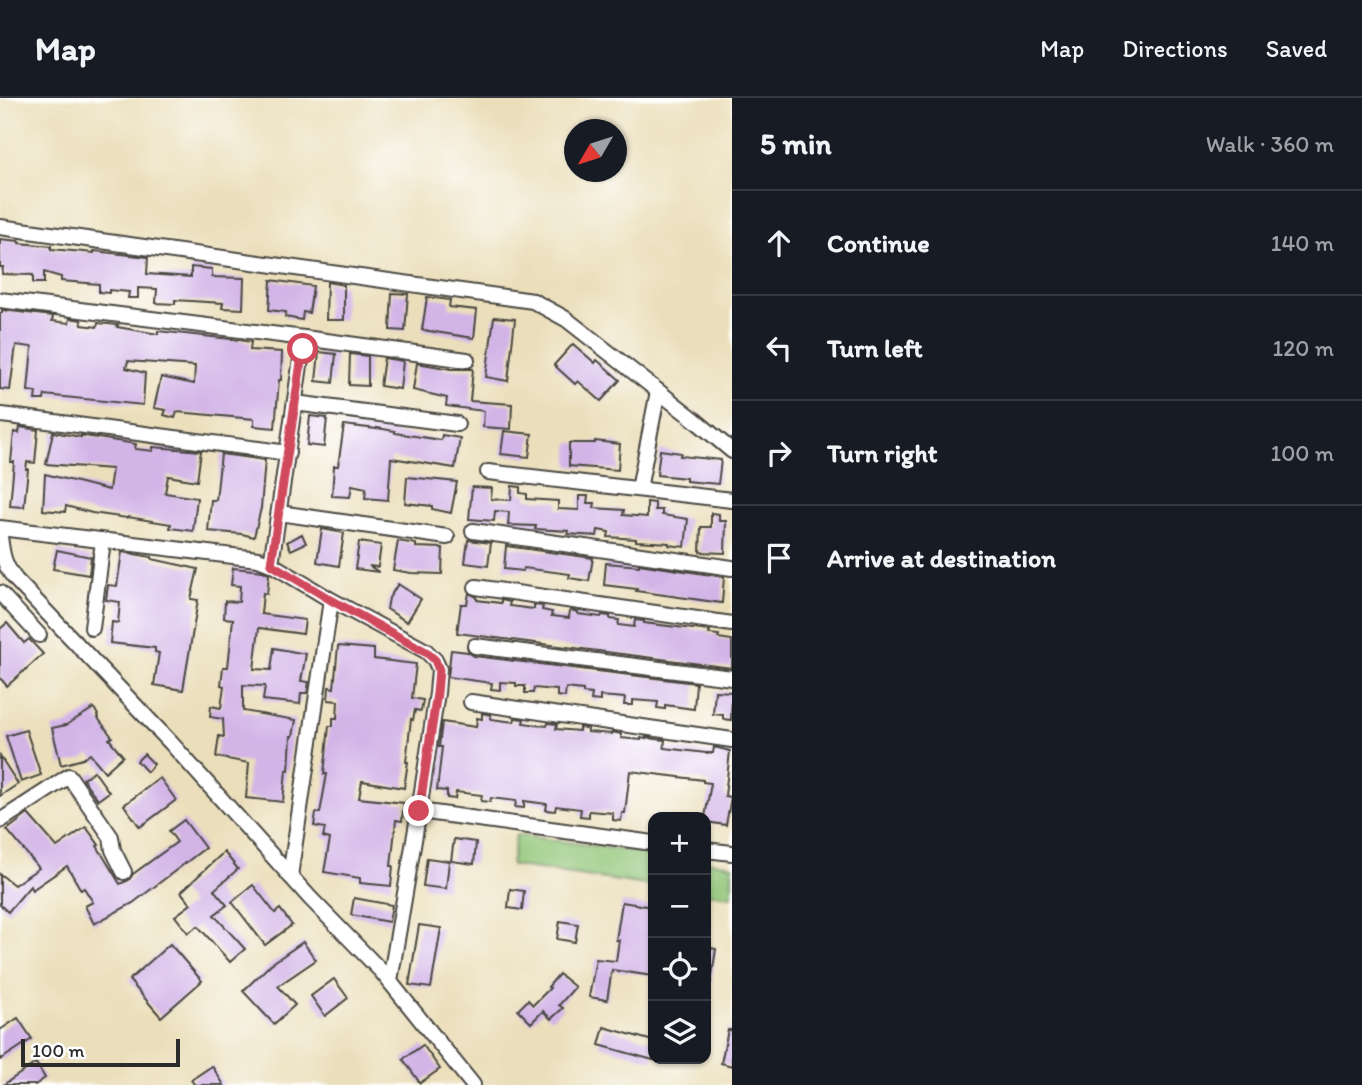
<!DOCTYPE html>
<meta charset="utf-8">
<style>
body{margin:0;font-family:Itim,sans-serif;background:#20242c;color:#f1f3f6}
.controls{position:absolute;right:21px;bottom:21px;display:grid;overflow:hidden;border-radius:14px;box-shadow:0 2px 5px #0004}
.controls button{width:63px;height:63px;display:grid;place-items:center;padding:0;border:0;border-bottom:2px solid #363941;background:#171b24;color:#f1f3f6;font:35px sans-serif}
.compass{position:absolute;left:564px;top:21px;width:63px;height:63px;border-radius:50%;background:#171b24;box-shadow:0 2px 5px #0004;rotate:231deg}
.scale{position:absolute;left:21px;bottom:18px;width:159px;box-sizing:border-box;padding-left:7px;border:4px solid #2b2b2b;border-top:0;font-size:19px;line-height:24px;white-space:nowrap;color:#2b2b2b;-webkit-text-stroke:5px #fff;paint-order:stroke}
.stop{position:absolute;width:21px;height:21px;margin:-16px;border:5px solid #d1495b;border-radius:50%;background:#fff}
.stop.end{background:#d1495b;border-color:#fff;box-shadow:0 2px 7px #0008}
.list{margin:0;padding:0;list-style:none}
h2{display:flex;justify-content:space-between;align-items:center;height:91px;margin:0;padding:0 28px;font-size:30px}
h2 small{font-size:23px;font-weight:400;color:#9ea1a6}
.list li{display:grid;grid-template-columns:46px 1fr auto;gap:21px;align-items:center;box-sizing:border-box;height:105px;padding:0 28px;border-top:2px solid #363941}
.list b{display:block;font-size:26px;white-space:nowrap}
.list em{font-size:23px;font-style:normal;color:#9ea1a6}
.icon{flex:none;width:38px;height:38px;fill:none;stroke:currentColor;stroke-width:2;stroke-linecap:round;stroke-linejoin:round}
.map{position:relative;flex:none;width:732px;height:987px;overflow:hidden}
header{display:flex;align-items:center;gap:42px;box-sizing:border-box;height:98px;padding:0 35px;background:#171b24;border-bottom:2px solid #363941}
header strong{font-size:33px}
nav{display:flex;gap:38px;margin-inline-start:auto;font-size:24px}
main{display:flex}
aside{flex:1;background:#171b24}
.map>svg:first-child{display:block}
.green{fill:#90c476;stroke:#5e7850;stroke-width:2}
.building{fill:#d2b4e7}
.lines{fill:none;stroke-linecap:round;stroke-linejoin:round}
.minor-casing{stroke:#484641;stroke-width:18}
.minor{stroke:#fff;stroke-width:14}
.route{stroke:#d1495b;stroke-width:9}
</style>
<header>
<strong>Map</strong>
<nav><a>Map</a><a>Directions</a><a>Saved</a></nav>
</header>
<main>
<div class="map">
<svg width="732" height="987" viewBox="0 0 732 987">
<rect width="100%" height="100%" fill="#fff"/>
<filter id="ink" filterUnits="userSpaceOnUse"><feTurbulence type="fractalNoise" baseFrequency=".0143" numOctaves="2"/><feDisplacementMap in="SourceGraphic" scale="14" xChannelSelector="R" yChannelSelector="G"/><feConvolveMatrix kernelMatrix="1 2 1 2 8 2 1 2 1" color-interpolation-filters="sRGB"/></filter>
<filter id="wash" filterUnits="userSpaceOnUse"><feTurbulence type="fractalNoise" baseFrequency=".00686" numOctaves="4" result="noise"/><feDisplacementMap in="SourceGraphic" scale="28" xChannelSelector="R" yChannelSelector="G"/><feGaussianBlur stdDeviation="1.57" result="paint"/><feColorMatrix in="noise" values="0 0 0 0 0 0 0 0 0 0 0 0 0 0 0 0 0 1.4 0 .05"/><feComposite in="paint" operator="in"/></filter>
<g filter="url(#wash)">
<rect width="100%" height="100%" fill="#ebdfbb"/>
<g class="green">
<polygon points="516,737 653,756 653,788 511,767"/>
<polygon points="706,763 732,767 732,798 706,795"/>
</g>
<g id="blocks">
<g class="building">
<polygon points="0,141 19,143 19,145 51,148 51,151 94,155 94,153 148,159 147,176 191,179 191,169 212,171 212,179 244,180 243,211 222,210 223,205 175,202 175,206 156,205 157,191 138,190 138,200 128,200 129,194 109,192 109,195 99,194 99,186 61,183 61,179 44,174 44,185 33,185 33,177 2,176 3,169 0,169"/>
<polygon points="271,182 313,188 309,215 303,214 302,222 285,219 286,214 269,212"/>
<polygon points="327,184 344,187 344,222 326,222"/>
<polygon points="392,195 408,196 405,233 390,232"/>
<polygon points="427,199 450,202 449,209 477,212 474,240 422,232"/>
<polygon points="2,212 53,218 52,223 69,225 70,220 81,222 82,227 97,229 98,225 118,227 117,229 158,236 158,233 240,242 251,244 250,252 282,254 281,282 279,282 275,330 254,328 254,321 177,314 175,320 164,317 166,312 154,310 161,279 194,286 195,268 128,263 126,270 145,275 143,307 45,297 44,302 35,302 36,294 28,293 32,249 16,247 10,292 0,291 0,215 2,215"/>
<polygon points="494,219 515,221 508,283 486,279"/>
<polygon points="573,246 595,265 597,262 620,282 601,303 578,283 575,286 554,267"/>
<polygon points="319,254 336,256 333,285 316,283"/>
<polygon points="350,256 368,258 368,288 349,287"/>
<polygon points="384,260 403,263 400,291 380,288"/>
<polygon points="417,265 451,271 473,271 470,303 512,306 511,331 483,329 484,313 446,308 447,300 413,292"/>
<polygon points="310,318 327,320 324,349 307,347"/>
<polygon points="344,327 377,331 377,330 395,333 395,335 441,342 442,337 460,340 455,370 391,360 388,402 365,400 366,390 352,387 350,399 332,398 334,368 338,368"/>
<polygon points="20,329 38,332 35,365 27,364 26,371 28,371 24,409 10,408 14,364 11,364 14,334 19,335"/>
<polygon points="504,333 532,336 529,359 501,356"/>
<polygon points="53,334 81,339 81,337 85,338 136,346 135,351 153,353 153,349 201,353 197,383 168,378 165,395 197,400 193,433 170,430 171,426 128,419 127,420 92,415 66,408 65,414 43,412 45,376 109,392 112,371 46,366"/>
<polygon points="595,343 620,346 618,372 569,368 569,345 595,345"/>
<polygon points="660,352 681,355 680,358 721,362 718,386 686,383 686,380 657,377"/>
<polygon points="221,356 265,362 261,410 254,439 242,436 208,433 211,402 216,402"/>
<polygon points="407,379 457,384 451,415 432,411 432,408 405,405"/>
<polygon points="512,388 520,389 520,395 527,396 527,401 558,403 558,411 579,412 579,398 588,398 587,405 595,405 594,410 624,412 623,417 647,419 647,404 655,405 655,412 662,412 662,417 688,421 685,449 669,447 669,445 636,443 636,441 608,439 609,434 598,432 597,438 568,436 569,433 535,431 536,428 508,427 509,414 495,413 494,423 469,421 472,389 492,390 491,401 511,402"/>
<polygon points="711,415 719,416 719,423 726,423 725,455 700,454 701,429 711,429"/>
<polygon points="322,431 344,435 339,468 317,464"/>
<polygon points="302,436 306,445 291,452 287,444"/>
<polygon points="468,442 491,445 488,468 465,465"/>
<polygon points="398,443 416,446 416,449 443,450 442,476 411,475 393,472"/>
<polygon points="359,444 381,447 378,469 369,468 379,474 355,471"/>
<polygon points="506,448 593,460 589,483 569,480 570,476 524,470 523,473 504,471"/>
<polygon points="57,452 91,459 89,477 53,471"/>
<polygon points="122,454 152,459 152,461 198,471 191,501 198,502 183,592 154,587 159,555 155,554 155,550 110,545 112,524 118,525 120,504 106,502 108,487 117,488"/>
<polygon points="606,465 639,468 639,466 724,479 722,505 636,493 637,491 604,487"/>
<polygon points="233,470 263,473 269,476 267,496 263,495 261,516 305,522 303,536 259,530 254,571 271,572 274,550 306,556 301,583 309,584 308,590 307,595 301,595 300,606 263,602 265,588 243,587 243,613 296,622 293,638 291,638 289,672 286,672 283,704 246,700 249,665 216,659 219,638 224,639 223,621 210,619 211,608 221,610 224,588 221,587 223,569 228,569 233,521 224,520 225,503 239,504 240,488 231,487"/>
<polygon points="398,486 421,501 407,524 387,511 389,500"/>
<polygon points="469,495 477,499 477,502 501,505 501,502 510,504 509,508 534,511 534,507 543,508 542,512 552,514 551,518 569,520 570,512 578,514 578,516 601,519 602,517 610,518 610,521 619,522 618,527 634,529 635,522 644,523 644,525 710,533 709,536 719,537 718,540 732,542 732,570 457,535 461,506 467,506"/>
<polygon points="7,525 24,545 29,541 43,556 7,588 0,580 0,531"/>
<polygon points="338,548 374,551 374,561 416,566 412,600 423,602 421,613 415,612 413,622 411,621 406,664 408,664 404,690 362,683 359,700 404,705 402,723 396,722 391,768 393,768 391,788 360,785 360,780 324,774 330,741 323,739 325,730 314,728 316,715 320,715 327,676 324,676 329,628 333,628 333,620 337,620 338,603 328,602 329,589 334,590"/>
<polygon points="451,552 468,554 474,558 696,585 694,611 665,607 665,611 657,610 658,604 633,602 633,607 624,607 625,600 600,598 600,603 591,602 592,596 583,595 583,592 566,590 565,599 557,598 557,592 534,590 533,595 525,595 525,588 516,588 516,585 500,584 500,592 491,591 492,585 448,579"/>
<polygon points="715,593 732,594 731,622 723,621 723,617 713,616"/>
<polygon points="94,610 99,619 98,620 112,639 109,641 123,658 105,674 90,656 83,661 61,667 52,630 66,627"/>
<polygon points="482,615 491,617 491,621 514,624 515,620 524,621 523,625 547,628 548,625 557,626 556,631 579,633 579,629 588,631 588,634 612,636 612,634 621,636 621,640 641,642 641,640 646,641 646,639 655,641 665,642 664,650 706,655 713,655 714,649 730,653 725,698 731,699 726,727 706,724 705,719 711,685 703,684 703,682 630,673 625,715 622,715 621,723 613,722 613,715 589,713 589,719 580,718 581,711 556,708 555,713 546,712 547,706 524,703 524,710 515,709 516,703 491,700 490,704 481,703 482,697 456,694 455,701 447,700 447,693 437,692 442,649 439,649 442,624 476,629 477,620 482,621"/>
<polygon points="26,632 41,677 21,684 6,638"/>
<polygon points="144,656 154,666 147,674 137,663"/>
<polygon points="0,658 18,686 0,698"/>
<polygon points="94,673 109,694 98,702 83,681"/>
<polygon points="160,680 176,702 140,729 124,707"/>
<polygon points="28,716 57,749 86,729 99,747 97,748 120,786 129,782 133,776 177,744 169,733 184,722 205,750 133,805 94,826 85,808 93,804 84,790 81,792 67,768 32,792 30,788 8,814 0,807 0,776 14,787 39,770 7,732"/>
<polygon points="454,741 476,744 474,766 451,763"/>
<polygon points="224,754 238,771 214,792 227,807 214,817 245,851 230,864 198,828 188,835 175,818 191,806 181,794"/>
<polygon points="427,760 449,763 446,791 423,788"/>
<polygon points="253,787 275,815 280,811 292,827 265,847 232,804"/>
<polygon points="510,791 524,793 522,812 508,810"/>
<polygon points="354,800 392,807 389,824 351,817"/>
<polygon points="622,804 653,809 653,878 612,872 607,902 589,899 596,861 616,863 619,842 616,842"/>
<polygon points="560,823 578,826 575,844 557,841"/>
<polygon points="419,827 441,830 431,890 409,887"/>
<polygon points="303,844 316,862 278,888 295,907 274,926 243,893 271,866"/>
<polygon points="170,846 202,883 161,919 129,882"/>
<polygon points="706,849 716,851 711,884 706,883"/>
<polygon points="559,876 575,889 559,907 563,910 551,921 543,913 531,925 518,912 528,902 533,907 550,890 548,889"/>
<polygon points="334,881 348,900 325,918 311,898"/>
<polygon points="18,920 32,941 0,962 0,932"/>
<polygon points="604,929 653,943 653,962 599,947"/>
<polygon points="728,932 732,932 732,968 721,965"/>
<polygon points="423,947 440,971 420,985 403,961"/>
<polygon points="36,965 45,980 35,987 3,987"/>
<polygon points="212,968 224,987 195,987 191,982"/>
</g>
</g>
</g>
<g filter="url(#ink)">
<use href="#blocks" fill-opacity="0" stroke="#484641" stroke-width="2"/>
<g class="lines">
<defs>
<g id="minor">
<polyline points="0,129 533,203 566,221 695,322 732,353"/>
<polyline points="0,202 304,240"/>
<polyline points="295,305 457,326"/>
<polyline points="2,317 288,355"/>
<polyline points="488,374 732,402"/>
<polyline points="639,391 658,293"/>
<polyline points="279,415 447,439"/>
<polyline points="0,430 258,461 271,466 331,502 426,553 435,562 439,571 437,595 419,713 390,883"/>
<polyline points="473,433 732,470"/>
<path d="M0 438C2 456 4 468 16 482L171 645 310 800 382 874 473 987"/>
<polyline points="271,466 304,240 467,262"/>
<polyline points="476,489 732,526"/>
<polyline points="0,495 39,537"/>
<polyline points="92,530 103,443"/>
<polyline points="475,548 732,580"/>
<polyline points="471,604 732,642"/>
<polyline points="419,713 653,745"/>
<polyline points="0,723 69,678 111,739 113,752 124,774"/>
<polyline points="706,752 732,755"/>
<polyline points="290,778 331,502"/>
</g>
</defs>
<use href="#minor" class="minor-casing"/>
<use href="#minor" class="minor"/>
</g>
</g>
<g class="lines" filter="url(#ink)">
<polyline class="route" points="303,251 271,466 331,502 426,554 435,562 439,572 437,595 419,713"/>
</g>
</svg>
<div class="controls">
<button>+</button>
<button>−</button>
<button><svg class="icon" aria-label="locate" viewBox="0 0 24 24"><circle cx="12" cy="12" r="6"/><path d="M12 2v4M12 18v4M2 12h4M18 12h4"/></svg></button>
<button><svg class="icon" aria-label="layers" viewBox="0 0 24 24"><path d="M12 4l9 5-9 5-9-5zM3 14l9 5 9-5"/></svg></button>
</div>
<svg class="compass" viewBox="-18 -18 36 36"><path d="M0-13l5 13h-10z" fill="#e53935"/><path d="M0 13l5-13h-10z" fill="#9ea1a6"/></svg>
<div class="scale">100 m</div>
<div class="stop" style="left:303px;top:251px"></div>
<div class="stop end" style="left:419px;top:713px"></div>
</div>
<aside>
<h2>5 min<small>Walk · 360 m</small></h2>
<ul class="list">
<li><svg class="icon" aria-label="ahead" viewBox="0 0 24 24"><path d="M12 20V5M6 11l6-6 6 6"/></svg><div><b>Continue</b></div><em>140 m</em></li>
<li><svg class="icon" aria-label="left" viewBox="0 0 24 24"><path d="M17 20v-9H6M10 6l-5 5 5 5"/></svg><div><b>Turn left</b></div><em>120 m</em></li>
<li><svg class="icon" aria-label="right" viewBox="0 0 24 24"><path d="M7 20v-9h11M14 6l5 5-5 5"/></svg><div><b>Turn right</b></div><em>100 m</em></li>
<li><svg class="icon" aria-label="arrive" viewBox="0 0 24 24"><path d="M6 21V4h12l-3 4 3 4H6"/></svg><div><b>Arrive at destination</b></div></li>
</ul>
</aside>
</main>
